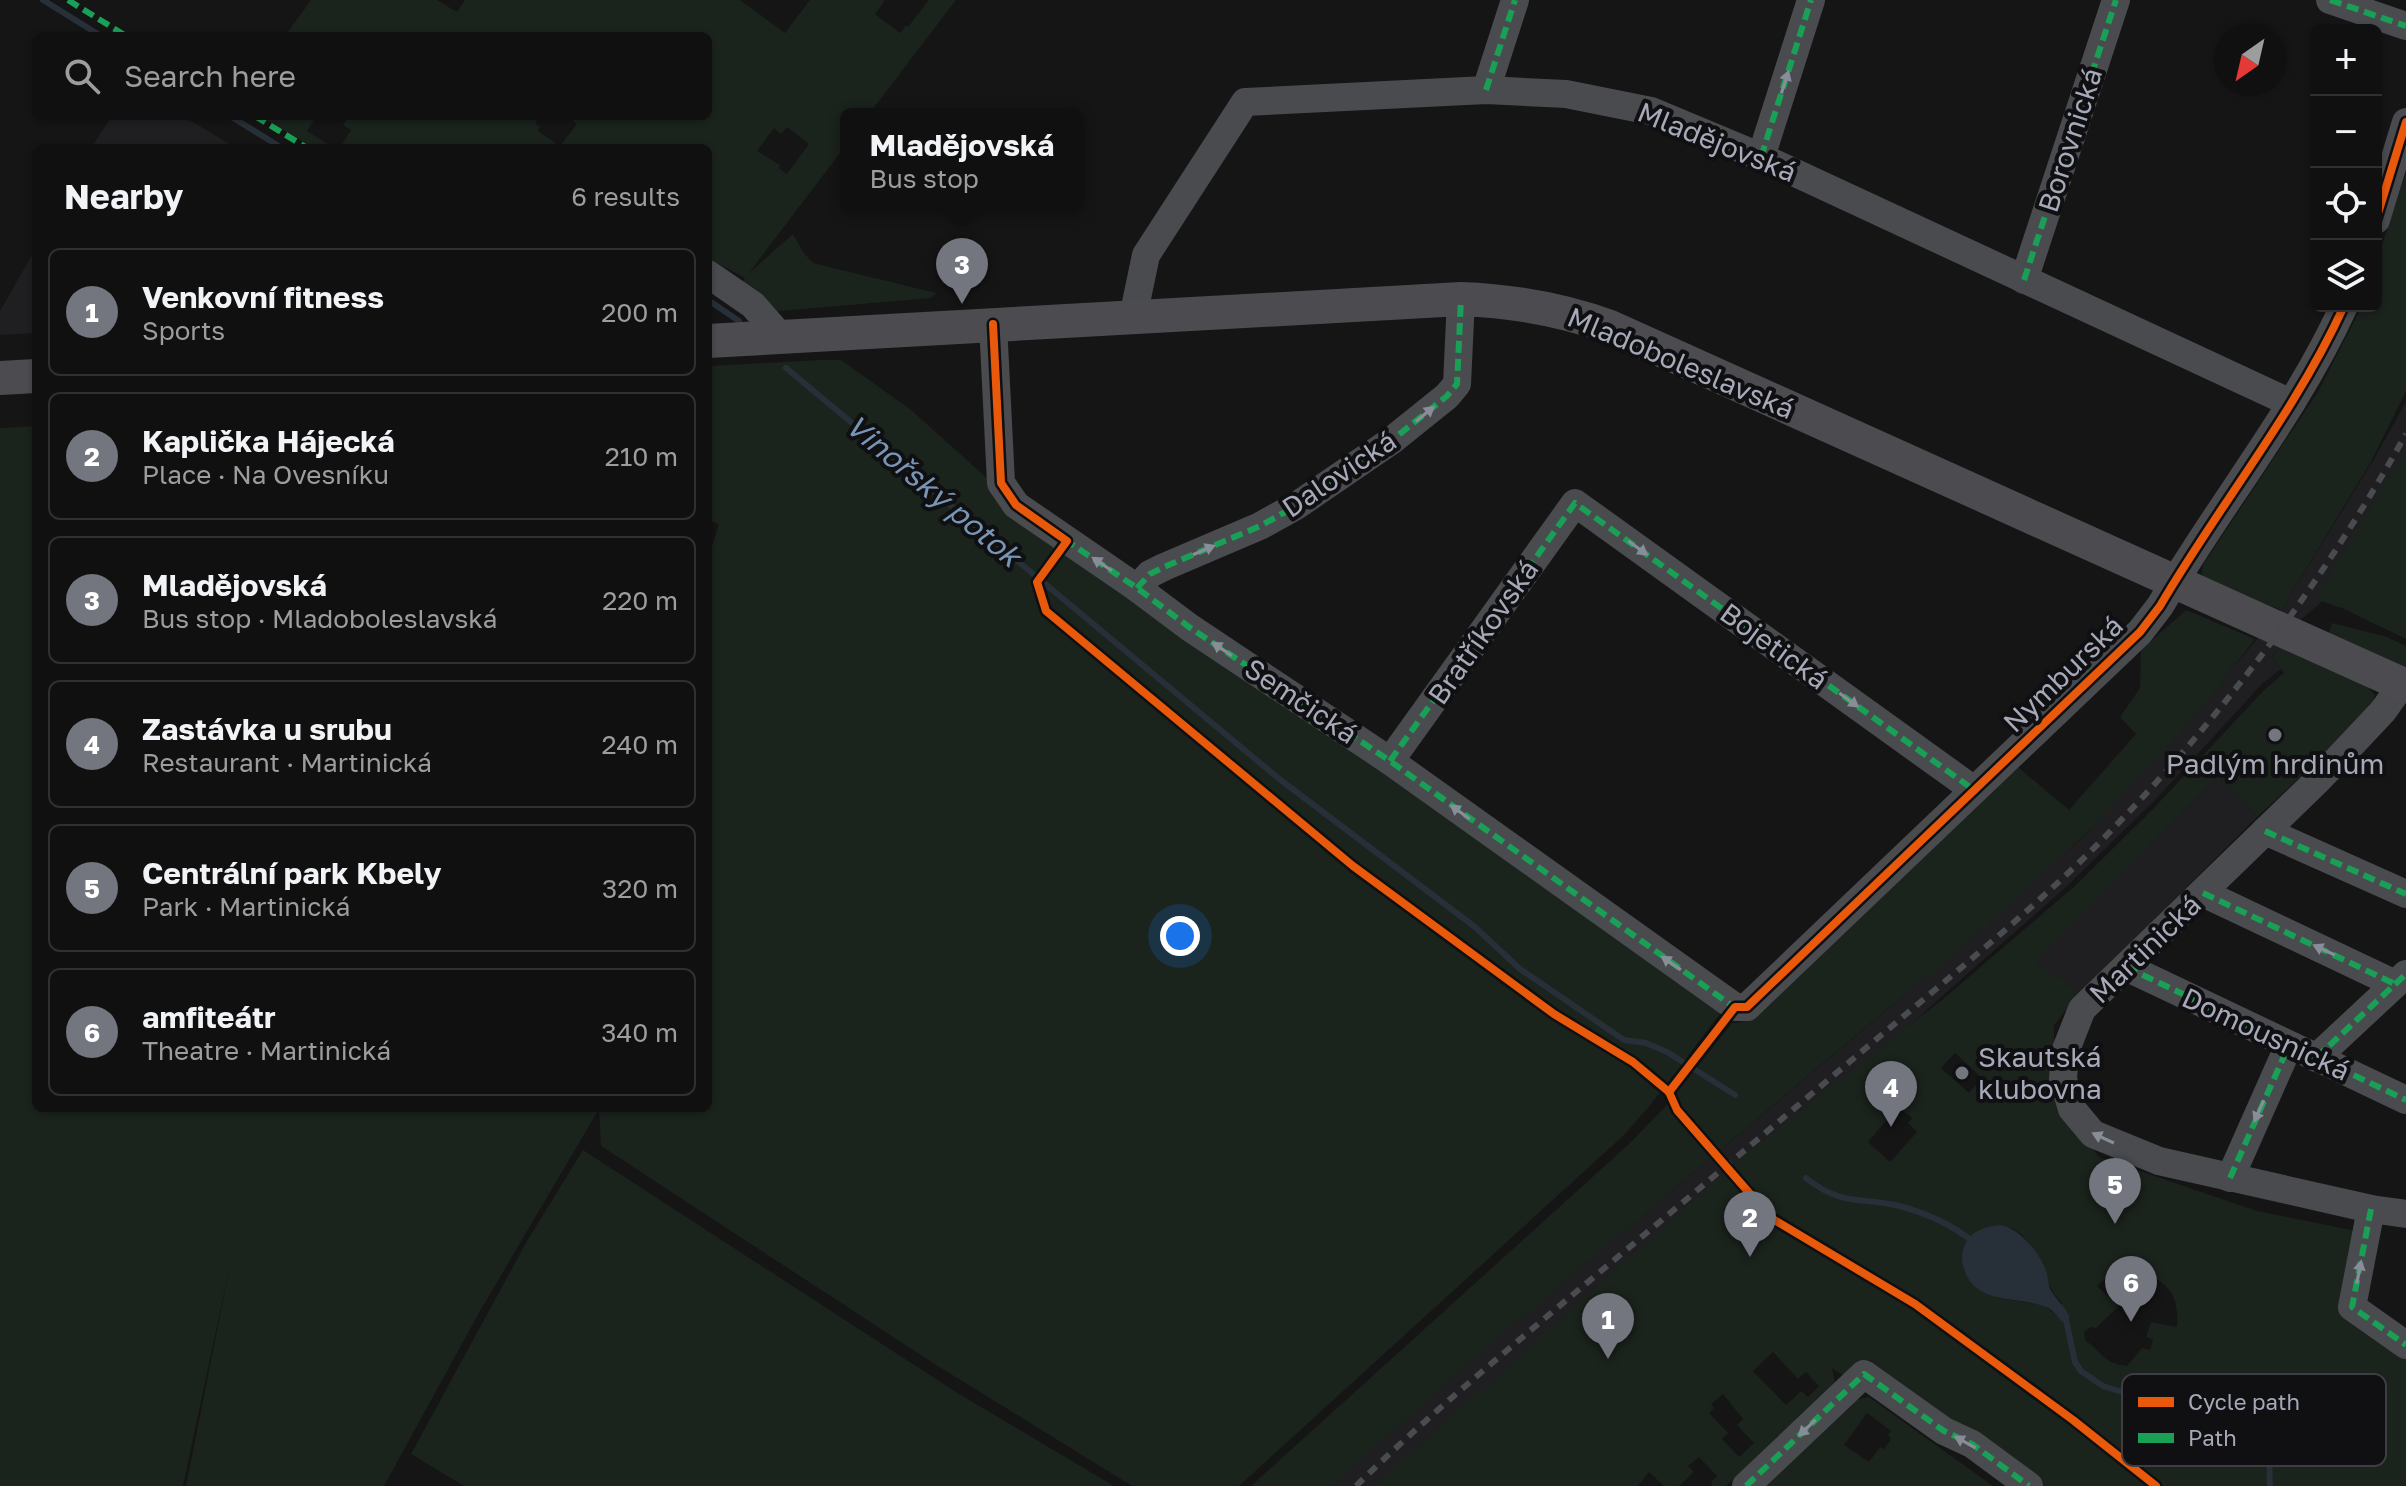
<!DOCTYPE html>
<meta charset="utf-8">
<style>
body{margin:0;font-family:"Golos Text",sans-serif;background:#1e1e1e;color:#f1f3f6}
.controls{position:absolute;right:24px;top:24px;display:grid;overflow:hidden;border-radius:12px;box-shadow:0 2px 6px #0004}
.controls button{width:72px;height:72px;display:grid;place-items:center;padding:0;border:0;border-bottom:2px solid #303030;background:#101010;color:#f1f3f6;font:40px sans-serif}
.compass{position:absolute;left:2214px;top:24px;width:72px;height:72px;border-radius:50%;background:#101010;box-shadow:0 2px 6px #0004;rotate:214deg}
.you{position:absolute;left:1180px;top:936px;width:28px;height:28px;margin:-20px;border:6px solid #fff;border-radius:50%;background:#1a73e8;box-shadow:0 0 0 12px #1a73e833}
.badge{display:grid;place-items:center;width:52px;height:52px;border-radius:50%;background:#73757f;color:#fff;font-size:26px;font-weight:700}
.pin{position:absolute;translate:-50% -66px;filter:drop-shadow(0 2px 4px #0008)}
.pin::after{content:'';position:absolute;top:42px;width:28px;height:24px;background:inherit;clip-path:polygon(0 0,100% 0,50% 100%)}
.popup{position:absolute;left:840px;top:108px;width:244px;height:104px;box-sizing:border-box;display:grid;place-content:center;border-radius:12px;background:#101010;filter:drop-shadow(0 2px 6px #0005);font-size:26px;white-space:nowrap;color:#9c9d9f}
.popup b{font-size:30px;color:#f1f3f6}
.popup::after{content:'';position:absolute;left:50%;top:100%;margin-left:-16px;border:16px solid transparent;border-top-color:#101010}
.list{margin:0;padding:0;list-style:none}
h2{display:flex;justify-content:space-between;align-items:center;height:104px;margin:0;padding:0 32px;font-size:34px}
h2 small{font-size:26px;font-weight:400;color:#9c9d9f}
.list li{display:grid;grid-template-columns:52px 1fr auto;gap:24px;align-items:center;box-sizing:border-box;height:128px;margin:0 16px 16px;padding:0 16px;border:2px solid #303030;border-radius:12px}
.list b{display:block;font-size:30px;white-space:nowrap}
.list p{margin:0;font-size:26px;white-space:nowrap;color:#9c9d9f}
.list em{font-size:26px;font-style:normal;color:#9c9d9f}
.icon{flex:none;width:44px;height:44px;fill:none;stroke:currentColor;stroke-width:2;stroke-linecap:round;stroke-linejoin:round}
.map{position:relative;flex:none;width:2406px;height:1486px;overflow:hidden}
.search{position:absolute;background:#101010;box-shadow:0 2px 6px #0004;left:32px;top:32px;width:680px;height:88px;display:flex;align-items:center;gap:20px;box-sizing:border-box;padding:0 28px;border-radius:12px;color:#9c9d9f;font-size:30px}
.panel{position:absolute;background:#101010;box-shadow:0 2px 6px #0004;left:32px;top:144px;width:680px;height:968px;border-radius:12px}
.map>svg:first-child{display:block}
.built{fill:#1f1f22}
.green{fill:#1b231d;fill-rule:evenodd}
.water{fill:#272f38}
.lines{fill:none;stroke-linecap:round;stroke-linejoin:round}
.stream{stroke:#272f38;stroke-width:6}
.minor{stroke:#494b4e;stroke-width:28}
.major{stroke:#4c4c50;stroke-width:34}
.rail{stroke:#494b4e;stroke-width:6;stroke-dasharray:10 8;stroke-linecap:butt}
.quiet{stroke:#1a9f57;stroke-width:6;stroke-dasharray:12 6;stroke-linecap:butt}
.cycleway-casing{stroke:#100f11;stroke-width:13}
.cycleway{stroke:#e8590c;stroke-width:8}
.oneway{fill:#898d98}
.poi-dot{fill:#73757f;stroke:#100f11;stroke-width:3}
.labels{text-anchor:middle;stroke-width:8;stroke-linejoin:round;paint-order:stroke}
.street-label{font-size:28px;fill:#a5a9b8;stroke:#100f11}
.poi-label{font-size:28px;fill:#a5a9b8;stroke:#100f11}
.water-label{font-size:30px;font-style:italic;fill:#7995b6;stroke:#100f11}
.key{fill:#100f11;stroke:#3d3d43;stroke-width:2}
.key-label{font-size:22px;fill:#a5a9b8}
</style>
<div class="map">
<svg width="2406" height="1486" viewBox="0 0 2406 1486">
<rect width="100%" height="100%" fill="#151515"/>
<g class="built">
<polygon points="112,116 183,116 236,148 91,148"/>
<polygon points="36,248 36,333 0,335 0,311"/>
<polygon points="2406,402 2406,477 2332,593 2298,622 2272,657 2281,669 2262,684 2156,799 2065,888 1940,998 1847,1084 1378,1486 1335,1486 1382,1439 1487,1346 1914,987 2078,842 2168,746 2281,610 2374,459"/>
<polygon points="2219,775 2257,817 2080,993 2035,963"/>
</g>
<g class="green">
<path d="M311 0H437L457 12 465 0H740L785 33 810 0H885L875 14 900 33 906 25 908 27 929 0H956L869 114H846V145L749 273 793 234 803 252 813 263 936 293 931 298 768 312 740 286 745 278 708 258V148H340L351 130 343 125 349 116H540L535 123 540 127 538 131 560 146 577 124 567 116H708V36H285ZM787 127 809 144 787 174 779 168 780 165 757 151 774 128 781 134Z"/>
<polygon points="260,116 316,116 307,131 334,148 313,148"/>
<polygon points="2406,172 2406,391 2371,462 2281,610 2201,577 2203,565 2319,390 2362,306 2376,306 2376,263"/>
<path d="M821 360H841L910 409 989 480 1723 1010C1690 1052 1660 1097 1623 1136L1239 1486H1132L933 1363 601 1146 599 1109 480 1311 384 1486H186L231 1260 183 1486H0V428L36 426V1108H708V560L719 524 708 520V366Z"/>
<polygon points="2406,448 2406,639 2344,609 2315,599"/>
<path d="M2186 610 2255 639C2201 711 2142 779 2077 842 2007 911 1930 974 1854 1037 1758 1118 1661 1200 1565 1281 1487 1348 1408 1413 1335 1486H1251L1629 1144 1665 1107 1732 1023 1742 1022 2018 767 2069 810 2136 734 2120 717 2140 688 2141 650Z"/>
<polygon points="2332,623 2387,637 2406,646 2406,674 2327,638"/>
<path d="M2282 644 2363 682 2375 695 2370 712 2257 817 2218 776 2036 963 2080 993 2054 1025V1099L2099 1157 2257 1211 2356 1231 2342 1312 2406 1357V1486H2044L1869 1360 1846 1377 1832 1368 1835 1383 1726 1486H1712L1711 1482 1717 1476 1699 1457 1688 1466 1694 1472 1679 1486H1664L1649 1472 1638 1486H1374L1744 1155 1943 999 2075 886 2153 809 2263 691 2284 673 2272 657ZM1955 1053 1982 1078 1969 1093 1941 1068ZM1898 1107 1912 1118 1908 1123 1917 1132 1890 1162 1868 1142ZM2001 1225C2041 1232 2040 1284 2062 1303L2058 1316 2043 1305 1998 1298 1964 1270C1958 1242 1975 1228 2001 1225ZM2132 1271C2165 1278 2180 1292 2177 1327L2151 1322 2146 1337 2153 1340 2150 1350 2142 1348 2127 1366C2102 1363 2102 1352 2085 1340L2084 1332 2091 1327 2096 1328 2117 1308 2118 1305 2097 1286 2111 1274ZM1773 1352 1798 1379 1806 1372 1819 1386 1808 1397 1801 1391 1786 1405 1753 1371ZM1723 1394 1743 1419 1737 1425 1754 1443 1739 1457 1722 1439 1728 1433 1709 1413 1714 1408 1711 1404Z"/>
<polygon points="583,1150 956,1392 1114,1486 464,1486 411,1454 527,1241"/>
<path d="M1869 1397 1993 1486H1765L1855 1400ZM1867 1413 1891 1431 1888 1435 1891 1439 1884 1449 1880 1447 1869 1462 1844 1445Z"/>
</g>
<path class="water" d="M2001 1225C2019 1228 2038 1251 2045 1268 2049 1276 2047 1285 2052 1292 2058 1302 2066 1307 2070 1318L2062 1322C2057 1315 2051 1308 2043 1306 2016 1296 1975 1305 1964 1269 1960 1259 1962 1248 1968 1239 1976 1229 1988 1226 2001 1225Z"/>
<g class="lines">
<g class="stream">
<polyline points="43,0 101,36"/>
<polyline points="230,116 282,148"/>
<polyline points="708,300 739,321"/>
<polyline points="786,368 1278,778 1475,927 1520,969 1624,1040 1646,1043 1667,1052 1735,1095"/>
<path d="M1806 1178C1842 1206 1856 1197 1895 1205 1925 1212 1951 1224 1975 1243"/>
<path d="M2063 1317 2066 1320 2075 1362 2081 1371 2103 1386 2125 1393 2203 1384C2228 1389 2261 1407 2267 1434 2271 1450 2269 1469 2270 1486"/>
</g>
<g class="minor">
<polyline points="2330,0 2406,26"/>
<polyline points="1486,90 1515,0"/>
<polyline points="1761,157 1811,0"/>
<polyline points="2376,220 2406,122"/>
<polyline points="708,274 753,305 781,337"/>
<polyline points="2024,280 2116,0"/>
<polyline points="1133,317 1146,255 1245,102 1486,90 1566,94 1651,111 1761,157 2291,403"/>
<path d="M993 324 1001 483 1016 505 1137 588 1189 627 1390 761 1735 1007H1747L2140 632 2160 606C2219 505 2295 413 2344 306"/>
<polyline points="1137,588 1150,574 1164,567 1260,526 1296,506 1391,441 1447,396 1457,384 1461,299"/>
<polyline points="2402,684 2383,711 2319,779 2082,1009 2065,1052 2063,1079 2072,1109 2093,1134 2159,1161 2371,1209 2406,1214"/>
<polyline points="1390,761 1575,503 1974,790"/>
<polyline points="2265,831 2406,894"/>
<polyline points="2203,893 2395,984"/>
<polyline points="2126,967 2406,1100"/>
<polyline points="2316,1058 2406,974"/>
<polyline points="2230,1178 2289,1045"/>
<polyline points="2371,1209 2352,1307 2406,1345"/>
<polyline points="1746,1486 1864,1374 1944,1431 1972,1444 2029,1486"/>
</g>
<g class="major">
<path d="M708 341 1461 299C1513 301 1561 309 1610 327L2406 686"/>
<polyline points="0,378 36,376"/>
</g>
<path class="rail" d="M1356 1486C1424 1419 1497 1359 1570 1297 1680 1205 1789 1113 1898 1021 1963 966 2029 912 2090 852 2214 728 2320 588 2406 434"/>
<g class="quiet">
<polyline points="68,0 126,36"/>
<polyline points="2330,0 2406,26"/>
<polyline points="1486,90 1515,0"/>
<polyline points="255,116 307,148"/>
<polyline points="1761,157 1811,0"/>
<polyline points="2024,280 2116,0"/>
<polyline points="1064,539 1137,588 1189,627 1390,761 1731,1005 1740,1007"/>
<polyline points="1137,588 1150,574 1164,567 1260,526 1296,506 1391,441 1447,396 1457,384 1461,299"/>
<polyline points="1390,761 1575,503 1974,790"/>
<polyline points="2265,831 2406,894"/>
<polyline points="2203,893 2395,984"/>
<polyline points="2126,967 2406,1100"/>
<polyline points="2316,1058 2406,974"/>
<polyline points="2230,1178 2289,1045"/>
<polyline points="2371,1209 2352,1307 2406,1345"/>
<polyline points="1746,1486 1864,1374 1944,1431 1972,1444 2029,1486"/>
</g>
<defs>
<g id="cycleway">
<polyline points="2376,220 2406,122"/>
<polyline points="993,324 1001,483 1016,505 1067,541 1037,582 1046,611 1353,866 1554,1014 1633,1062 1669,1092 1677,1110 1771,1218 1915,1304 2073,1420 2156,1486"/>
<path d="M1669 1092 1735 1007H1747L2140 632 2160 606C2219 505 2295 413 2344 306"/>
</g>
</defs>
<use href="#cycleway" class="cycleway-casing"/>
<use href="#cycleway" class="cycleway"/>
</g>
<defs><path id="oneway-solid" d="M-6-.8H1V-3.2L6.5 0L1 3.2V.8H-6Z" transform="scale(2)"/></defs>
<g class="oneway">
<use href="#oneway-solid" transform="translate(1785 82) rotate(-72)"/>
<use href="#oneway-solid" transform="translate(1425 414) rotate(-39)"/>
<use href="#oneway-solid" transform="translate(1638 548) rotate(36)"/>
<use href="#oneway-solid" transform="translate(1204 550) rotate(-23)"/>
<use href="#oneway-solid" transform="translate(1102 564) rotate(-146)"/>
<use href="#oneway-solid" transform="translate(1222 649) rotate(-146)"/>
<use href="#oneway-solid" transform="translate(1849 700) rotate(36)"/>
<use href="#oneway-solid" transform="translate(1460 812) rotate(-144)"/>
<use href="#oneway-solid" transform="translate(2324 950) rotate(-155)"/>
<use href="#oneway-solid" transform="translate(1671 963) rotate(-145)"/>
<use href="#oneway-solid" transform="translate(2259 1111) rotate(114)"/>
<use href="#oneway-solid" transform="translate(2103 1138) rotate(-155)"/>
<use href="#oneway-solid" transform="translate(2359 1272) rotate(-79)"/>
<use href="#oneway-solid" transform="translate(1807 1428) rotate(136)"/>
<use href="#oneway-solid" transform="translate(1965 1442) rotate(-151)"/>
</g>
<g class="poi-dot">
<circle cx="2275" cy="735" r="8"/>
<circle cx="1962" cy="1073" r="8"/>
</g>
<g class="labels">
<g class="street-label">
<text transform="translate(2070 140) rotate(-72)" y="10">Borovnická</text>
<text transform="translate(1717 142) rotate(22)" y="10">Mladějovská</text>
<text transform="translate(1681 363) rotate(23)" y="10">Mladoboleslavská</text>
<text transform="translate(1339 474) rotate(-34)" y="10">Dalovická</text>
<text transform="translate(1483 632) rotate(-55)" y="10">Bratříkovská</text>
<text transform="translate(1774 646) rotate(36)" y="10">Bojetická</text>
<text transform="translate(2063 674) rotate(-44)" y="10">Nymburská</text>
<text transform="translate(1301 701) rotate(34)" y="10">Semčická</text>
<text transform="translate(2145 949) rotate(-44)" y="10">Martinická</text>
<text transform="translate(2266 1034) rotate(25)" y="10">Domousnická</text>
</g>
<g class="poi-label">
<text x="2275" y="774">Padlým hrdinům</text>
<text x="1978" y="1067" text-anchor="start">Skautská<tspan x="1978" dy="32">klubovna</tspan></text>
</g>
<g class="water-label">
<text transform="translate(933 491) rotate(40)" y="10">Vinořský potok</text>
</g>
</g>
<rect x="2122" y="1374" width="264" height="92" rx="12" class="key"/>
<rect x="2138" y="1397" width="36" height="10" fill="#e8590c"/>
<rect x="2138" y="1433" width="36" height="10" fill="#1a9f57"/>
<g class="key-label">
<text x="2188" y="1410">Cycle path</text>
<text x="2188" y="1446">Path</text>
</g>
</svg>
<div class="controls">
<button>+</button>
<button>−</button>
<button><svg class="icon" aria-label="locate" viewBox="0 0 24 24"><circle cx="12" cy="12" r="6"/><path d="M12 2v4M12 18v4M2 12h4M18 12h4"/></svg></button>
<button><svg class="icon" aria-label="layers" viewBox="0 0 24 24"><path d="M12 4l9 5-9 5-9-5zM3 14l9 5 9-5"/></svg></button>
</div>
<svg class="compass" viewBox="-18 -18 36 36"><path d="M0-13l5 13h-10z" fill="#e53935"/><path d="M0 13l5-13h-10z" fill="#9c9d9f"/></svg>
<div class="you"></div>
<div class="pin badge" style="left:1608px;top:1359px">1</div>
<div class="pin badge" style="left:1750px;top:1257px">2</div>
<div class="pin badge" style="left:962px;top:304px">3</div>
<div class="popup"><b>Mladějovská</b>Bus stop</div>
<div class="pin badge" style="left:1891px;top:1127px">4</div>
<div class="pin badge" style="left:2115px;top:1224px">5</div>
<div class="pin badge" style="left:2131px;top:1322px">6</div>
<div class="search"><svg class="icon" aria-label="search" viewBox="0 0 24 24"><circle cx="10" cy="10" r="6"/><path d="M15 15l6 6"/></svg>Search here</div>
<section class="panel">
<h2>Nearby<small>6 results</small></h2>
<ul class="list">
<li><span class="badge">1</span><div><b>Venkovní fitness</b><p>Sports</p></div><em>200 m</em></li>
<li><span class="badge">2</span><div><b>Kaplička Hájecká</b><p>Place · Na Ovesníku</p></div><em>210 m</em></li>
<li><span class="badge">3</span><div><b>Mladějovská</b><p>Bus stop · Mladoboleslavská</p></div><em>220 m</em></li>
<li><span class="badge">4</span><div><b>Zastávka u srubu</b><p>Restaurant · Martinická</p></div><em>240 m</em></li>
<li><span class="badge">5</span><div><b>Centrální park Kbely</b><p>Park · Martinická</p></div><em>320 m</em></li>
<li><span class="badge">6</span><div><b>amfiteátr</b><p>Theatre · Martinická</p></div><em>340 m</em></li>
</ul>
</section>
</div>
